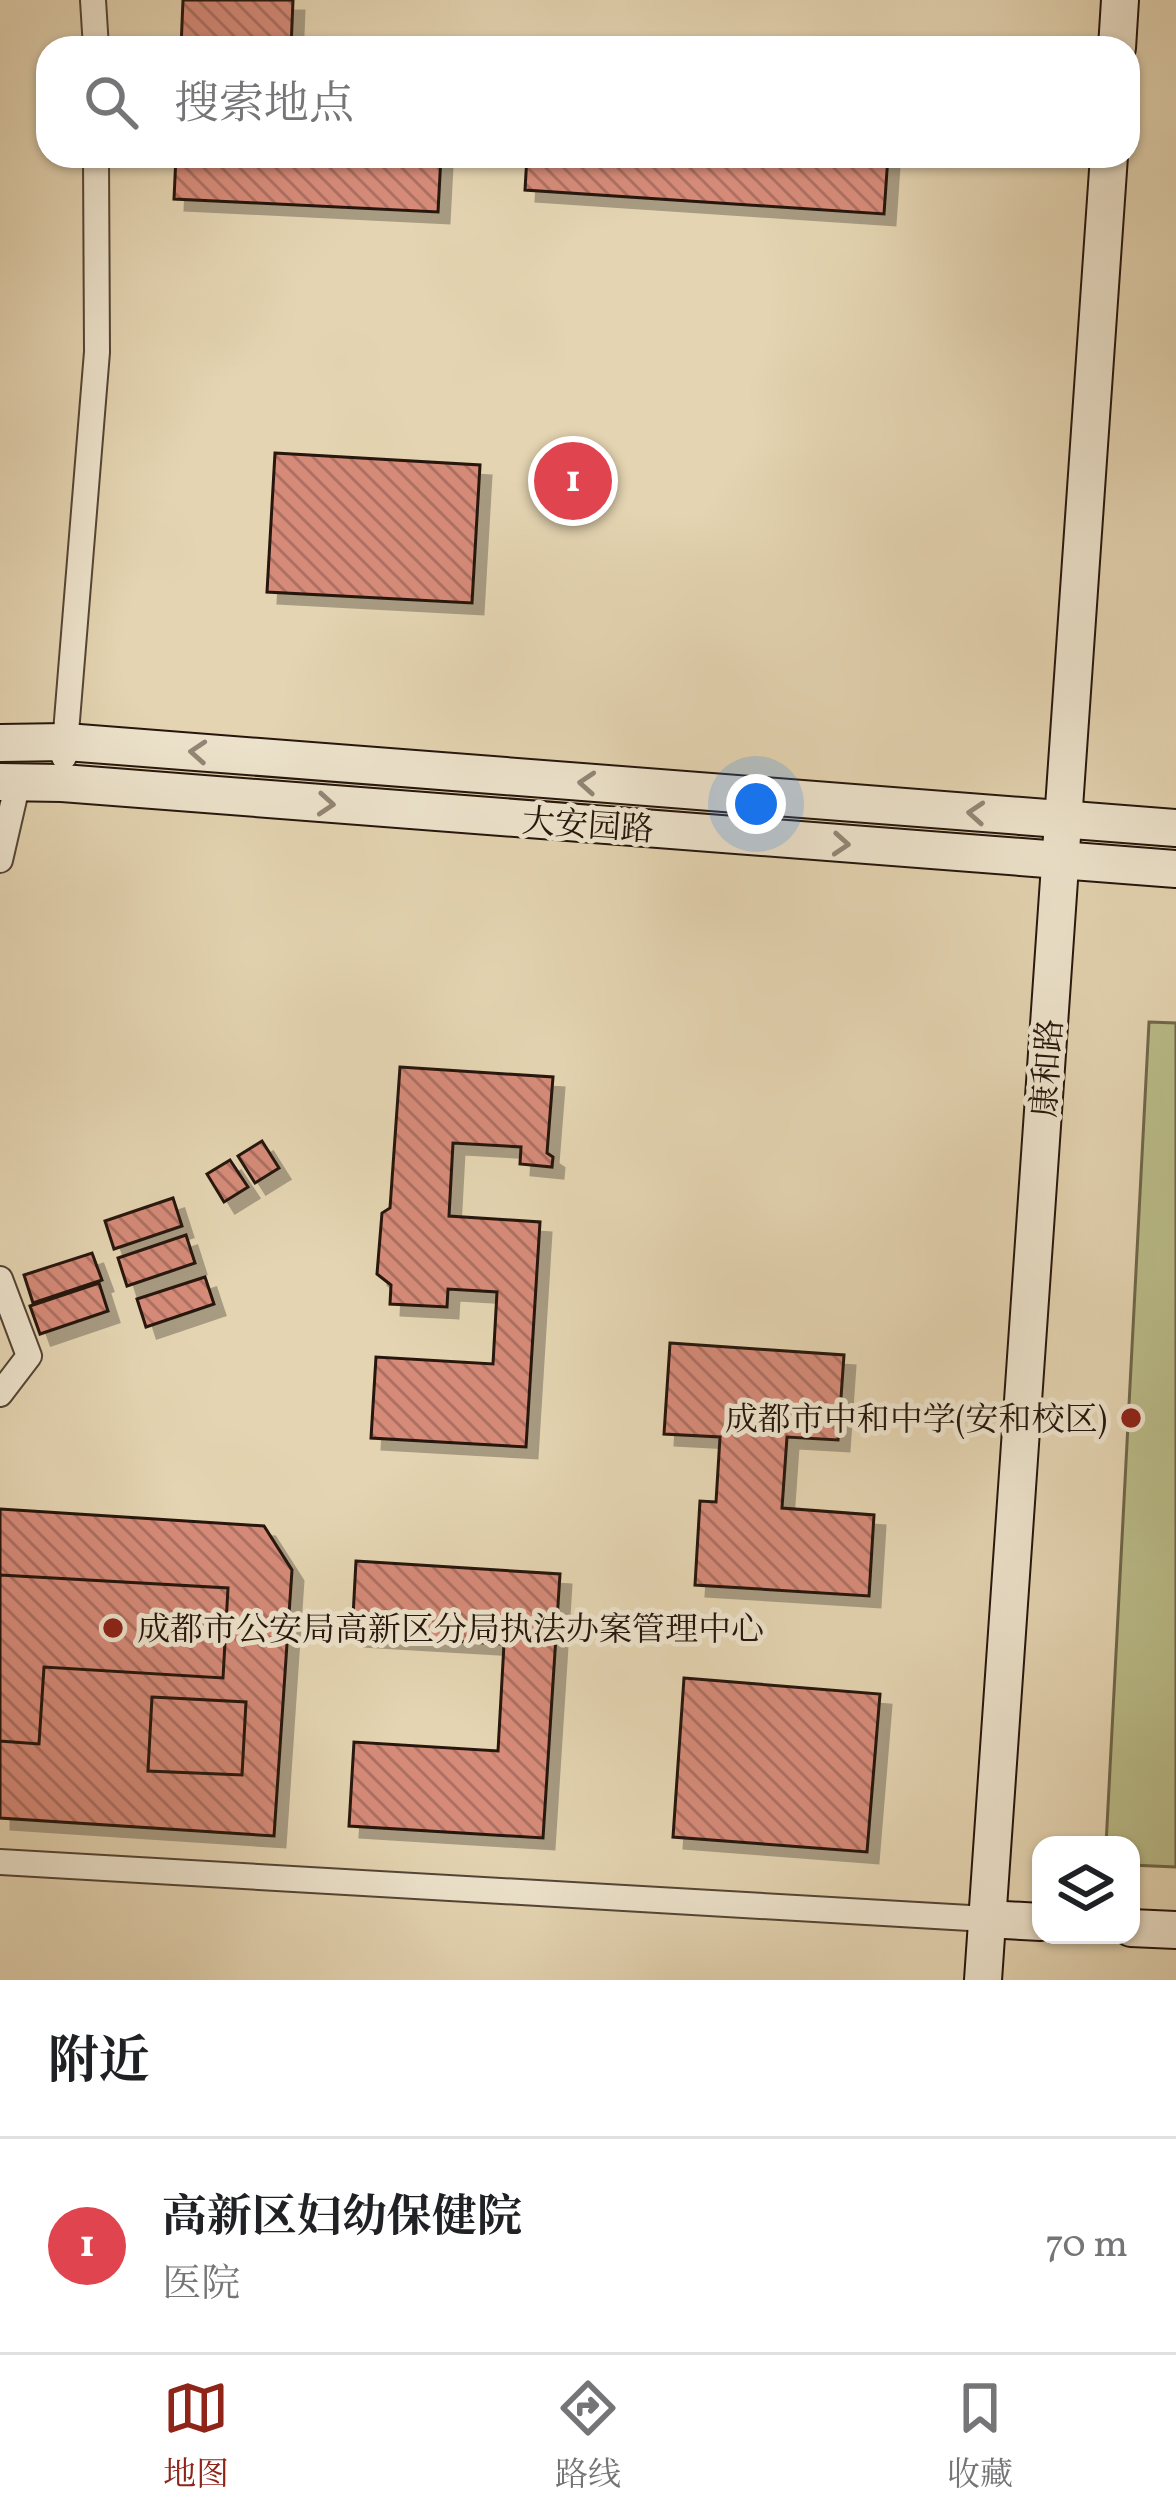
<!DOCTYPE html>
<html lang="zh">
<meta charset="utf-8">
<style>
body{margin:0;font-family:Vollkorn,"Noto Serif SC",serif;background:#f2f2f2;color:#202124}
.controls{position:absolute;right:36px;bottom:36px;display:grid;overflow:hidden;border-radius:24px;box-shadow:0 3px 9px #0004}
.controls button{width:108px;height:108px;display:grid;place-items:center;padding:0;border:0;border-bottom:3px solid #e0e0e0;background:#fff;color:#202124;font:60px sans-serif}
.you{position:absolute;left:756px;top:804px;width:42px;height:42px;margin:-30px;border:9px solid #fff;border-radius:50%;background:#1a73e8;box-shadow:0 0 0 18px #1a73e833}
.badge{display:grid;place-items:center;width:78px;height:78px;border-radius:50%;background:#8f2418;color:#fff;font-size:39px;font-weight:700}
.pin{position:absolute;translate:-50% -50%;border:6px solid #fff;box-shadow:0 3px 12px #0006}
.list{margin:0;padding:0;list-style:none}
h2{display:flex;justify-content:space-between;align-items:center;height:156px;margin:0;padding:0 48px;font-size:51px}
h2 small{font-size:39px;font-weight:400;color:#757577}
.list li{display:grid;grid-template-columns:78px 1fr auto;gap:36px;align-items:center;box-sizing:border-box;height:216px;padding:0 48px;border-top:3px solid #e0e0e0}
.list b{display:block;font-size:45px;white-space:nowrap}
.list p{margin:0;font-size:39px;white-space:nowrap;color:#757577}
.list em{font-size:39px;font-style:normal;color:#757577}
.icon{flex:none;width:66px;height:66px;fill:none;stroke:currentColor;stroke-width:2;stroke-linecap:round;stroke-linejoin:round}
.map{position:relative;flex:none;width:1176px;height:1980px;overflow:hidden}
.search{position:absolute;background:#fff;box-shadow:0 3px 9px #0004;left:36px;right:36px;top:36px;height:132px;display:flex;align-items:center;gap:30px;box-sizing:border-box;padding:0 42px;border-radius:36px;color:#757577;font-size:45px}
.sheet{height:372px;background:#fff}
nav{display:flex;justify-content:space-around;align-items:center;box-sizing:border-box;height:168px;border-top:3px solid #e0e0e0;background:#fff;font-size:33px;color:#757577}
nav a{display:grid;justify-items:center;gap:6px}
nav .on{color:#8f2418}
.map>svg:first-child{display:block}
.park{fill:#b9bb88;stroke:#6f684a;stroke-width:3}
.building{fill:url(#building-back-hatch);stroke:#25150c;stroke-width:3;filter:url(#shadow)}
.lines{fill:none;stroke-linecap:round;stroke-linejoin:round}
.street-casing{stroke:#554535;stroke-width:28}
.secondary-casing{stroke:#25150c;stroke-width:40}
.street{stroke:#ede3cc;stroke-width:24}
.secondary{stroke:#ede3cc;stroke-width:36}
.oneway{stroke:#938676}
.poi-dot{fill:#8f2418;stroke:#ede3cc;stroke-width:4.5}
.labels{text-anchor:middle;stroke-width:10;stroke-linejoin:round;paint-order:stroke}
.street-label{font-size:33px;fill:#25150c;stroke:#ede3cc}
.poi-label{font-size:33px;fill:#25150c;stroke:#ede3cc;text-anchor:end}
</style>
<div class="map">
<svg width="1176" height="1980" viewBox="0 0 1176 1980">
<defs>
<pattern id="building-back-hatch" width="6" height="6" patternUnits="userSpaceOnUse" patternTransform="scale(3)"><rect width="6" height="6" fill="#d68b79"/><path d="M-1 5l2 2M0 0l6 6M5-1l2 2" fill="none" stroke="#ad7062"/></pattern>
<filter id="shadow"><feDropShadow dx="11" dy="11" stdDeviation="0" flood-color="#0004"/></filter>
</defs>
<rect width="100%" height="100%" fill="#e4d4b1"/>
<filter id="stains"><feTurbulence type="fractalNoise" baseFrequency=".00167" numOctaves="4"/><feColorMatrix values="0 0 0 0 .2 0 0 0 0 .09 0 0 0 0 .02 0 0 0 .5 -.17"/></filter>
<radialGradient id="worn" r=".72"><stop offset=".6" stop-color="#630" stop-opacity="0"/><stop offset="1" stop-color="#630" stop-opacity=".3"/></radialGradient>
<polygon class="park" points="1149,1022 1176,1023 1176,1867 1131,1865 1131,1845 1106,1845"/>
<g class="building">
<polygon points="183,0 293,0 291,48 181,48"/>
<polygon points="176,156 441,156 438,212 174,199"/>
<polygon points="527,156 888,156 884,214 525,190"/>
<polygon points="275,453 480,465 472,603 267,592"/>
<polygon points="400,1067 553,1077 547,1153 553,1157 552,1167 520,1164 521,1147 453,1143 449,1216 540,1222 526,1447 371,1438 376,1357 493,1364 497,1292 448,1289 447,1307 390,1304 391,1285 377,1274 382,1213 390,1208"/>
<polygon points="262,1141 279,1168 255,1183 238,1156"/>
<polygon points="230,1160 248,1187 224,1202 207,1174"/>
<polygon points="173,1198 182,1226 114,1249 105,1221"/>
<polygon points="186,1235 195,1263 127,1286 118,1258"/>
<polygon points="92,1253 102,1280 33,1303 24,1275"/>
<polygon points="205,1277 214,1304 146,1327 137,1299"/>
<polygon points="99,1283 108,1311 40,1334 30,1306"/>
<polygon points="670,1343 844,1355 838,1440 787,1437 782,1508 874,1515 869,1596 695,1585 700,1501 716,1502 720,1437 664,1434"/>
<polygon points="0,1509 264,1526 292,1570 274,1836 0,1818"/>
<polygon points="356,1561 560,1574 543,1838 349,1826 354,1742 498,1751 504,1644 352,1635"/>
<polygon points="0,1575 228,1588 223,1678 44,1667 39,1744 0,1741"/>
<polygon points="684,1678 880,1694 867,1852 673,1837"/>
<polygon points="152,1697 246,1702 242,1775 148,1771"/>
</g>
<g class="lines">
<defs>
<g id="street">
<polyline points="93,0 96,48"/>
<polyline points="64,757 97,352 96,156"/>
<polyline points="0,860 18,782"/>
<polyline points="0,1279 29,1356 0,1394"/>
<polyline points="0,1862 987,1919"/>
</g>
<g id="secondary">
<polyline points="1117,48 1120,0"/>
<polyline points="0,743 66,742 1176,828"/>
<polyline points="0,782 62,783 1176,869"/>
<polyline points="987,1919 1041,1922"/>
<polyline points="1131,1928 1176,1930"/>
<polyline points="983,1980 1109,156"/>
</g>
</defs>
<use href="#street" class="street-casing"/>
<use href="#secondary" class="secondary-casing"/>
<use href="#street" class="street"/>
<use href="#secondary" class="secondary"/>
</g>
<defs><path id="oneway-chevron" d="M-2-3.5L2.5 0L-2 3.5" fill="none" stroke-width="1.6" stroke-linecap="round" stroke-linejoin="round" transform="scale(3)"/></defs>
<g class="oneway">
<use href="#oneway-chevron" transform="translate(198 752) rotate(-176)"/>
<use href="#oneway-chevron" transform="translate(587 783) rotate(-176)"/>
<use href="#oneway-chevron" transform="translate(326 804) rotate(4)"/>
<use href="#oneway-chevron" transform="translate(976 813) rotate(-176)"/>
<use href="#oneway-chevron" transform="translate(841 844) rotate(4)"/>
</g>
<g class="poi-dot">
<circle cx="1131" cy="1418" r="12"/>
<circle cx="113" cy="1628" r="12"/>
</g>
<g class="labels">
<g class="street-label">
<text transform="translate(588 824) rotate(4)" y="12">大安园路</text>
<text transform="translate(1046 1068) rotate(-86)" y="12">康和路</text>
</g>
<g class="poi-label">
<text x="1107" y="1430">成都市中和中学(安和校区)</text>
<text x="137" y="1640" text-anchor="start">成都市公安局高新区分局执法办案管理中心</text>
</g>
</g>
<rect width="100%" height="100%" filter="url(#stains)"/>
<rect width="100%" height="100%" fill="url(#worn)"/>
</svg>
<div class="controls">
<button><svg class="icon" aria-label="layers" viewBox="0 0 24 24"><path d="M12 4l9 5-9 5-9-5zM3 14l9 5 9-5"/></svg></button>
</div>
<div class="you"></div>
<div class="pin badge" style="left:573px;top:481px;background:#e0444e">1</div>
<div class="search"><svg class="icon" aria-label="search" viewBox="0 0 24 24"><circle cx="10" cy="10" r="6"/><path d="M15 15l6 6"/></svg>搜索地点</div>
</div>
<section class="sheet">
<h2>附近<small></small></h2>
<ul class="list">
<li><span class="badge" style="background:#e0444e">1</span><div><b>高新区妇幼保健院</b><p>医院</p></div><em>70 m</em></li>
</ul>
</section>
<nav>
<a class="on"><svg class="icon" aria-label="map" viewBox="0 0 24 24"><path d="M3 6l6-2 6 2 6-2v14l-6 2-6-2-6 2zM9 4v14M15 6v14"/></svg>地图</a>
<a><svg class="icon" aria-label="directions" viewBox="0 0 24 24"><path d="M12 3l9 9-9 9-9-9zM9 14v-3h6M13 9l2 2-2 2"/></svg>路线</a>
<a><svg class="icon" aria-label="saved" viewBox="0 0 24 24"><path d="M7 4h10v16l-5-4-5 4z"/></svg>收藏</a>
</nav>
